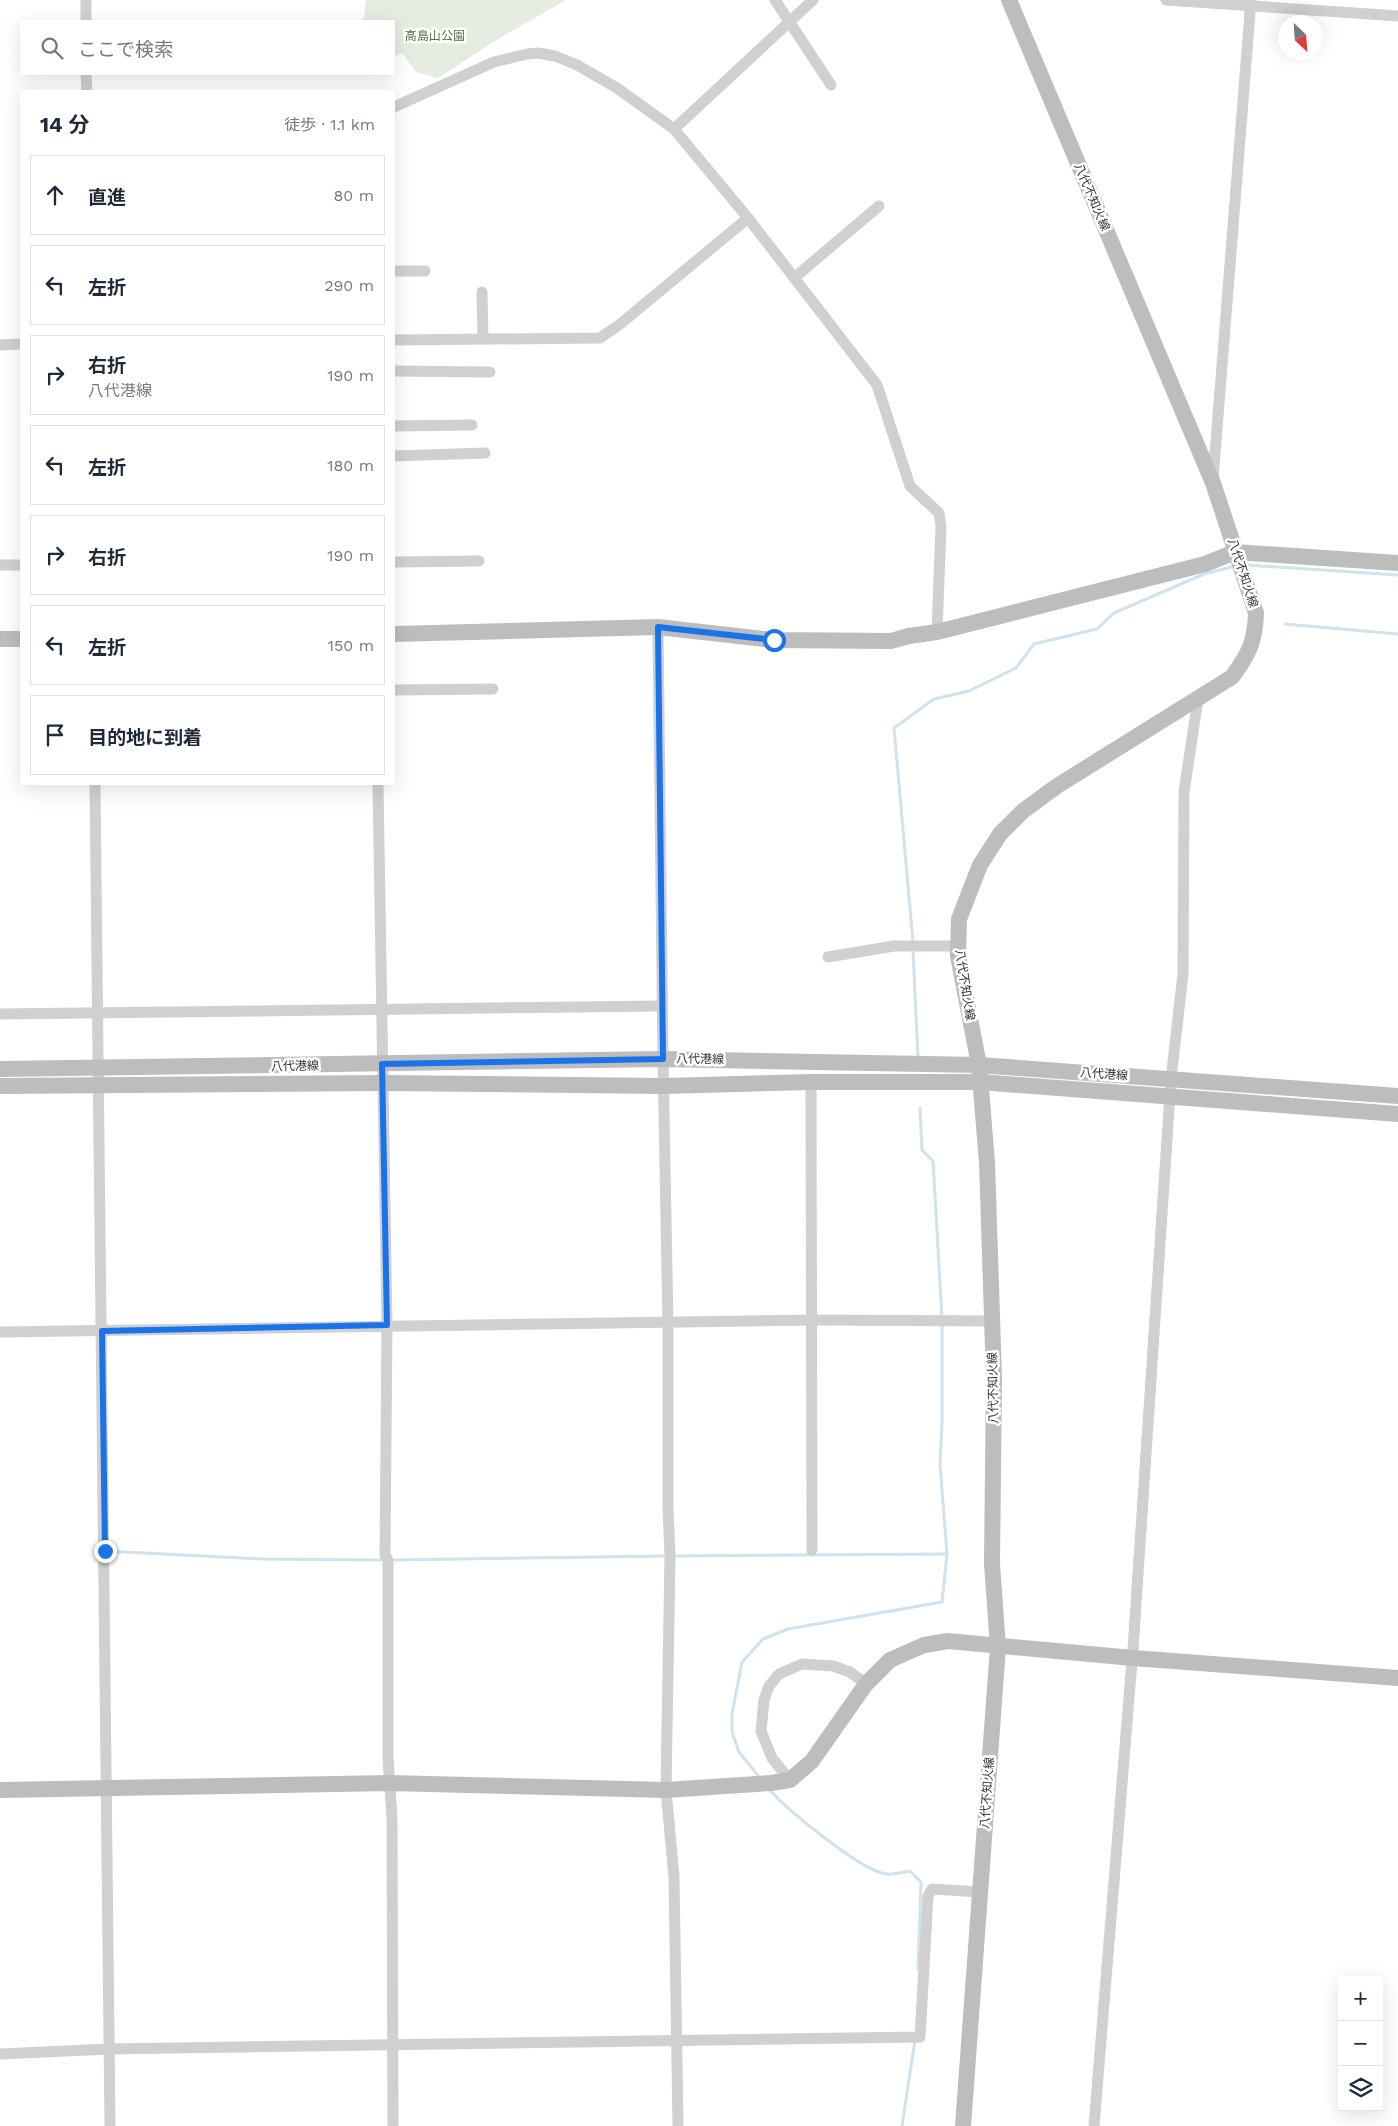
<!DOCTYPE html>
<html lang="ja">
<meta charset="utf-8">
<style>
body{margin:0;font-family:"Work Sans","Noto Sans JP",sans-serif;background:#f2f2f3;color:#1f2937}
.controls{position:absolute;right:15px;bottom:15px;display:grid;overflow:hidden;border-radius:0px;box-shadow:0 5px 20px #0002}
.controls button{width:45px;height:45px;display:grid;place-items:center;padding:0;border:0;border-bottom:1px solid #e0e1e3;background:#fff;color:#1f2937;font:25px sans-serif}
.compass{position:absolute;left:1278px;top:15px;width:45px;height:45px;border-radius:50%;background:#fff;box-shadow:0 5px 20px #0002;rotate:155deg}
.stop{position:absolute;width:15px;height:15px;margin:-11px;border:4px solid #1a73e8;border-radius:50%;background:#fff}
.stop.end{background:#1a73e8;border-color:#fff;box-shadow:0 1px 5px #0008}
.list{margin:0;padding:0;list-style:none}
h2{display:flex;justify-content:space-between;align-items:center;height:65px;margin:0;padding:0 20px;font-size:21px}
h2 small{font-size:16px;font-weight:400;color:#747a83}
.list li{display:grid;grid-template-columns:32px 1fr auto;gap:15px;align-items:center;box-sizing:border-box;height:80px;margin:0 10px 10px;padding:0 10px;border:1px solid #e0e1e3;border-radius:0px}
.list b{display:block;font-size:19px;white-space:nowrap}
.list p{margin:0;font-size:16px;white-space:nowrap;color:#747a83}
.list em{font-size:16px;font-style:normal;color:#747a83}
.icon{flex:none;width:28px;height:28px;fill:none;stroke:currentColor;stroke-width:2;stroke-linecap:round;stroke-linejoin:round}
.map{position:relative;flex:none;width:1398px;height:2126px;overflow:hidden}
.search{position:absolute;background:#fff;box-shadow:0 5px 20px #0002;left:20px;top:20px;width:375px;height:55px;display:flex;align-items:center;gap:12px;box-sizing:border-box;padding:0 18px;border-radius:0px;color:#747a83;font-size:19px}
.panel{position:absolute;background:#fff;box-shadow:0 5px 20px #0002;left:20px;top:90px;width:375px;height:695px;border-radius:0px}
.map>svg:first-child{display:block}
.green{fill:#e6ecdf}
.lines{fill:none;stroke-linecap:round;stroke-linejoin:round}
.stream{stroke:#cfe2ee;stroke-width:3}
.street{stroke:#d0d0d0;stroke-width:11}
.secondary{stroke:#bdbdbd;stroke-width:16}
.route{stroke:#1a73e8;stroke-width:6}
.labels{text-anchor:middle;stroke-width:5;stroke-linejoin:round;paint-order:stroke}
.park-label{font-size:12px;fill:#56703f;stroke:#fff}
.street-label{font-size:12px;fill:#333;stroke:#fff}
</style>
<div class="map">
<svg width="1398" height="2126" viewBox="0 0 1398 2126">
<rect width="100%" height="100%" fill="#fff"/>
<polygon class="green" points="366,0 566,0 498,39 438,78 416,72 402,53 394,57 394,21 362,21 364,17"/>
<g class="lines">
<g class="stream">
<polyline points="1246,565 1398,575"/>
<polyline points="1285,624 1398,634"/>
<polyline points="913,942 894,728 934,699 969,691 1016,668 1034,644 1097,629 1114,613 1204,574 1235,566"/>
<polyline points="913,951 918,1057"/>
<polyline points="920,1108 922,1150 933,1161 942,1318"/>
<polyline points="105,1551 262,1559 384,1560"/>
<polyline points="673,1556 947,1554"/>
<polyline points="390,1560 666,1556"/>
<polyline points="760,1778 739,1752 732,1732 732,1714 742,1662 763,1639 788,1629 942,1602 947,1554 940,1464 942,1422 942,1324"/>
<path d="M769 1789C784 1808 864 1873 887 1874 894 1875 903 1872 910 1871L921 1882 918 1969"/>
<polyline points="902,2126 915,2040"/>
</g>
<g class="street">
<polyline points="86,0 86,21"/>
<polyline points="775,0 831,85"/>
<polyline points="1166,0 1398,16"/>
<polyline points="86,74 87,91"/>
<polyline points="394,107 494,62 527,54 538,53 555,56 577,65 617,88 674,129 748,218 877,385 910,486 939,513 941,526 937,632"/>
<polyline points="674,129 813,0"/>
<polyline points="394,271 425,271"/>
<polyline points="794,278 879,206"/>
<polyline points="482,292 483,339"/>
<polyline points="394,340 600,338 619,325 748,218"/>
<polyline points="0,345 21,344"/>
<polyline points="394,371 490,372"/>
<polyline points="394,426 472,425"/>
<polyline points="394,456 485,453"/>
<polyline points="1213,479 1251,0"/>
<polyline points="394,562 479,561"/>
<polyline points="0,565 21,565"/>
<polyline points="658,627 663,1059 668,1324 668,1508 670,1556 666,1790 674,1877 678,2126"/>
<polyline points="394,690 493,689"/>
<polyline points="95,784 110,2126"/>
<polyline points="378,784 387,1325 385,1555 388,1560 388,1758 392,1817 393,2126"/>
<polyline points="828,957 894,946 958,946"/>
<polyline points="0,1014 662,1006"/>
<polyline points="811,1082 812,1550"/>
<polyline points="0,1332 812,1320 991,1321"/>
<polyline points="790,1780 772,1758 761,1731 764,1700 769,1686 779,1674 802,1664 833,1666 850,1672 866,1684"/>
<polyline points="0,2054 109,2049 920,2037 928,1896 932,1889 980,1892"/>
<polyline points="1094,2126 1133,1649 1171,1079 1183,974 1184,792 1198,699"/>
</g>
<g class="secondary">
<polyline points="394,634 658,627 773,640 891,641 909,636 937,632 1205,564 1235,552 1398,563"/>
<polyline points="0,639 21,639"/>
<polyline points="0,1069 663,1059 979,1065 1398,1096"/>
<polyline points="0,1086 383,1083 664,1086 811,1082 980,1082 1398,1114"/>
<polyline points="0,1790 389,1783 666,1790 771,1783 790,1780 812,1761 866,1684 890,1660 924,1645 948,1641 1133,1658 1398,1678"/>
<path d="M963 2126 998 1647 992 1564 994 1378 987 1162 979 1065 958 956 959 919 980 865 1000 834 1023 811 1057 786 1232 677C1249 654 1255 642 1256 613L1213 483 1009 0"/>
</g>
</g>
<g class="lines">
<polyline class="route" points="105,1551 102,1331 387,1325 382,1064 663,1059 658,627 774,640"/>
</g>
<g class="labels">
<g class="park-label">
<text x="435" y="40">高島山公園</text>
</g>
<g class="street-label">
<text transform="translate(1092 197) rotate(67)" y="4">八代不知火線</text>
<text transform="translate(1243 573) rotate(72)" y="4">八代不知火線</text>
<text transform="translate(965 985) rotate(81)" y="4">八代不知火線</text>
<text transform="translate(700 1059) rotate(1)" y="4">八代港線</text>
<text transform="translate(295 1066) rotate(-1)" y="4">八代港線</text>
<text transform="translate(1104 1074) rotate(4)" y="4">八代港線</text>
<text transform="translate(993 1388) rotate(-91)" y="4">八代不知火線</text>
<text transform="translate(987 1793) rotate(-86)" y="4">八代不知火線</text>
</g>
</g>
</svg>
<div class="controls">
<button>+</button>
<button>−</button>
<button><svg class="icon" aria-label="layers" viewBox="0 0 24 24"><path d="M12 4l9 5-9 5-9-5zM3 14l9 5 9-5"/></svg></button>
</div>
<svg class="compass" viewBox="-18 -18 36 36"><path d="M0-13l5 13h-10z" fill="#e53935"/><path d="M0 13l5-13h-10z" fill="#747a83"/></svg>
<div class="stop" style="left:774px;top:640px"></div>
<div class="stop end" style="left:105px;top:1551px"></div>
<div class="search"><svg class="icon" aria-label="search" viewBox="0 0 24 24"><circle cx="10" cy="10" r="6"/><path d="M15 15l6 6"/></svg>ここで検索</div>
<section class="panel">
<h2>14 分<small>徒歩 · 1.1 km</small></h2>
<ul class="list">
<li><svg class="icon" aria-label="ahead" viewBox="0 0 24 24"><path d="M12 20V5M6 11l6-6 6 6"/></svg><div><b>直進</b></div><em>80 m</em></li>
<li><svg class="icon" aria-label="left" viewBox="0 0 24 24"><path d="M17 20v-9H6M10 6l-5 5 5 5"/></svg><div><b>左折</b></div><em>290 m</em></li>
<li><svg class="icon" aria-label="right" viewBox="0 0 24 24"><path d="M7 20v-9h11M14 6l5 5-5 5"/></svg><div><b>右折</b><p>八代港線</p></div><em>190 m</em></li>
<li><svg class="icon" aria-label="left" viewBox="0 0 24 24"><path d="M17 20v-9H6M10 6l-5 5 5 5"/></svg><div><b>左折</b></div><em>180 m</em></li>
<li><svg class="icon" aria-label="right" viewBox="0 0 24 24"><path d="M7 20v-9h11M14 6l5 5-5 5"/></svg><div><b>右折</b></div><em>190 m</em></li>
<li><svg class="icon" aria-label="left" viewBox="0 0 24 24"><path d="M17 20v-9H6M10 6l-5 5 5 5"/></svg><div><b>左折</b></div><em>150 m</em></li>
<li><svg class="icon" aria-label="arrive" viewBox="0 0 24 24"><path d="M6 21V4h12l-3 4 3 4H6"/></svg><div><b>目的地に到着</b></div></li>
</ul>
</section>
</div>
